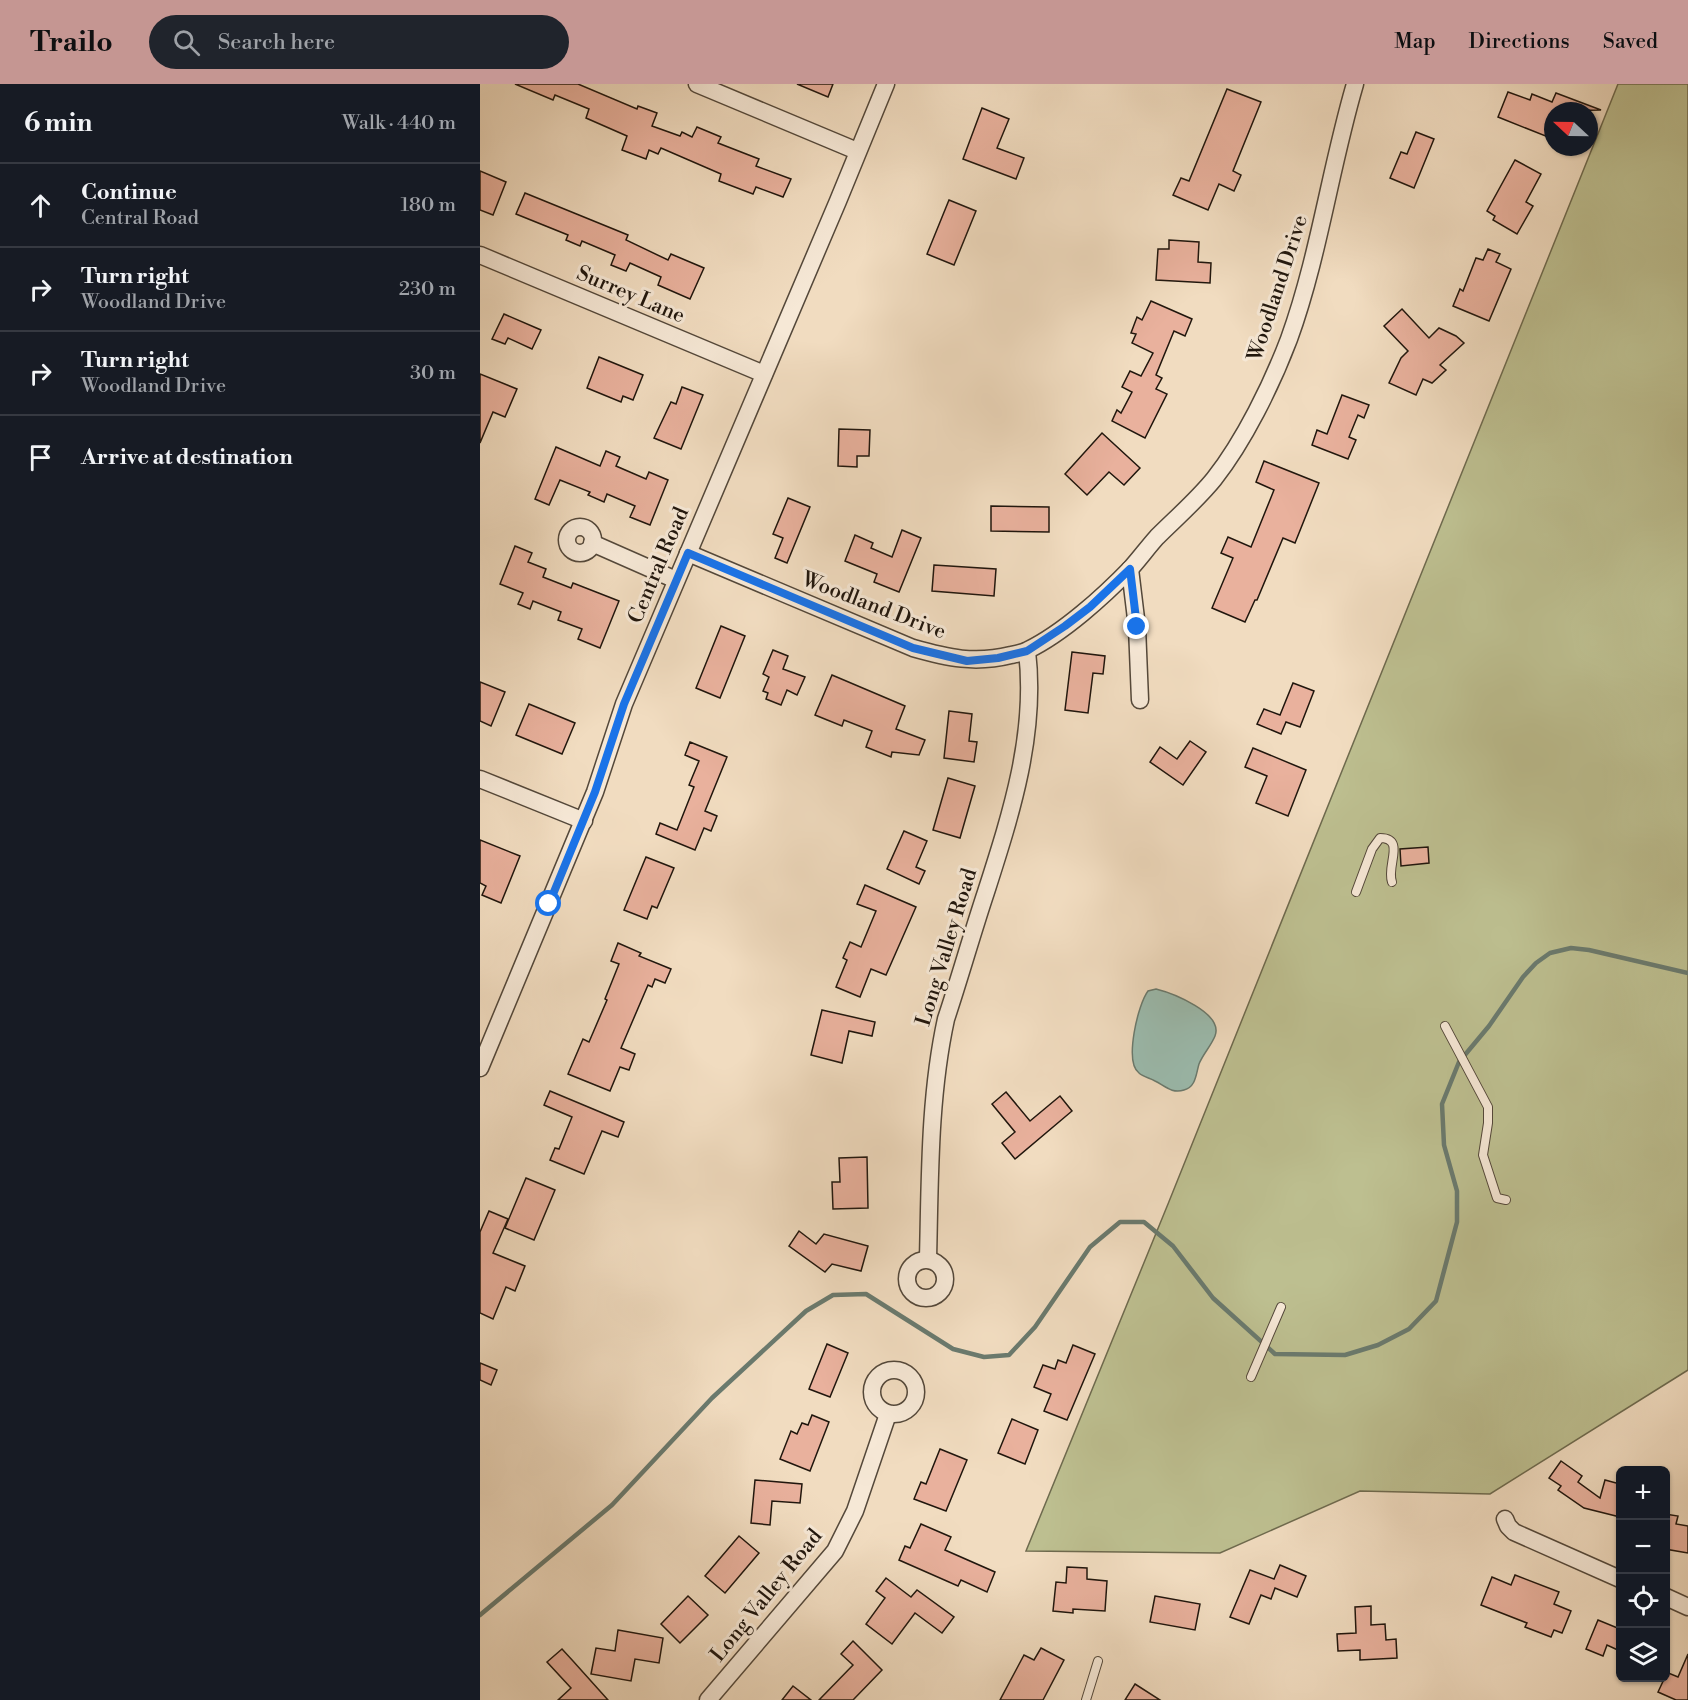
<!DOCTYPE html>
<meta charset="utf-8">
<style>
body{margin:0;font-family:"Libre Bodoni",serif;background:#20242c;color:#f1f3f6}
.controls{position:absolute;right:18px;bottom:18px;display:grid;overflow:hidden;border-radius:9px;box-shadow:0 2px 4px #0004}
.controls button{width:54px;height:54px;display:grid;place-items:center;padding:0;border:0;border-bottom:2px solid #363941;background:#171b24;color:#f1f3f6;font:30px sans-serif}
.compass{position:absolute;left:1064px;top:18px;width:54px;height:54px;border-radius:50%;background:#171b24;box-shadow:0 2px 4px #0004;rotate:292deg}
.stop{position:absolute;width:18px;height:18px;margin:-14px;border:4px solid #1a73e8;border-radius:50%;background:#fff}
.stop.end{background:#1a73e8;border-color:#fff;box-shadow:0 2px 6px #0008}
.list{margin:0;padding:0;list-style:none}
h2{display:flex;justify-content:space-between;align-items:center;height:78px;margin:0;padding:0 24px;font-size:26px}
h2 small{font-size:20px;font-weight:400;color:#9ea1a6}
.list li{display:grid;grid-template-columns:39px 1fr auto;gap:18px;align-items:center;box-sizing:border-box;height:84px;padding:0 24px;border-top:2px solid #363941}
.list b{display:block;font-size:22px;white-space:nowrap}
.list p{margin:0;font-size:20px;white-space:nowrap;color:#9ea1a6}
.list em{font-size:20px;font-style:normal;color:#9ea1a6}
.icon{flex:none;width:33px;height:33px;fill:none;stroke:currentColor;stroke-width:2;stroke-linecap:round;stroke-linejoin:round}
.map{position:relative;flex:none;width:1208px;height:1616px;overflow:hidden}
header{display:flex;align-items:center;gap:36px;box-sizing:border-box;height:84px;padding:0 30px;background:#c59692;color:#111}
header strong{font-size:28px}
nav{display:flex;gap:33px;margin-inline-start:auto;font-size:21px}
.search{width:420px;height:54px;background:#20242c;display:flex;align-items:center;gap:15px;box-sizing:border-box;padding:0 21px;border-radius:33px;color:#9ea1a6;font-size:22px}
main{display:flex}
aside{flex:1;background:#171b24}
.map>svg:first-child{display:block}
.green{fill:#bdbf90;stroke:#6e6a4e;stroke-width:1.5}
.water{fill:#9bbcaf;stroke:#6a7a6e;stroke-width:1.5}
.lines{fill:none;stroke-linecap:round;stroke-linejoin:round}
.stream{stroke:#6a7a6e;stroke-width:4.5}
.building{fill:#e9b19d;stroke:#20160d;stroke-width:1.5}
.service-casing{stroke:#54483a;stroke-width:10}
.minor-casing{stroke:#54483a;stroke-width:19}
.service{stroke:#f6e8d6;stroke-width:8}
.minor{stroke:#f6e8d6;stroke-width:16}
.route{stroke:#1a73e8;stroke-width:8}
.labels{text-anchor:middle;stroke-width:6;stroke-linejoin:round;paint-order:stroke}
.street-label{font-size:21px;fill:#20160d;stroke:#f6e8d6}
</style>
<header>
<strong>Trailo</strong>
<div class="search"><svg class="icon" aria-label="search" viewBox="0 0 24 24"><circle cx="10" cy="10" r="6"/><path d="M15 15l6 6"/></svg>Search here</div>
<nav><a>Map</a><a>Directions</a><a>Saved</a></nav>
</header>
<main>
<aside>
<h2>6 min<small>Walk · 440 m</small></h2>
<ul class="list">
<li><svg class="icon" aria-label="ahead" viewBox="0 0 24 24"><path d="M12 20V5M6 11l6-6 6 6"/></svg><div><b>Continue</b><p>Central Road</p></div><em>180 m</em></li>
<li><svg class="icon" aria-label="right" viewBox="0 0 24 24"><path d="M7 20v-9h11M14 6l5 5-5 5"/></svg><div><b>Turn right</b><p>Woodland Drive</p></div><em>230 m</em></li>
<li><svg class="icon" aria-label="right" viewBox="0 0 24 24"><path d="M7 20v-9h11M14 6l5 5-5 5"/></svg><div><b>Turn right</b><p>Woodland Drive</p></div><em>30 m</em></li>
<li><svg class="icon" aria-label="arrive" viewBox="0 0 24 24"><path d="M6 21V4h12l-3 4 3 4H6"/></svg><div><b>Arrive at destination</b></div></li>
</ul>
</aside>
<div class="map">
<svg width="1208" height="1616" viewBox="0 0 1208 1616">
<rect width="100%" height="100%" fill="#f1dcc0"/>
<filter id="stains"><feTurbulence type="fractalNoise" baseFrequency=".00333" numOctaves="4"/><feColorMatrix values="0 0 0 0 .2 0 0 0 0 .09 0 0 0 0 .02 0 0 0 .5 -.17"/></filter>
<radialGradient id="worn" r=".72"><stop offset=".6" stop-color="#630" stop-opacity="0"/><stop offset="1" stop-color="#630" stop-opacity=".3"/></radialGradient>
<polygon class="green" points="1138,0 1208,0 1208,1286 1010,1410 880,1407 740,1469 546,1467 688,1120"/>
<path class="water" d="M676 905C692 909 744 929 735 952 731 962 723 970 719 980 716 990 716 1003 704 1006 692 1010 685 1002 675 997 670 994 663 993 659 989 644 978 658 920 668 907Z"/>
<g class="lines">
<polyline class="stream" points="0,1531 132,1421 232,1314 326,1227 353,1211 386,1210 473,1265 504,1273 529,1271 555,1243 610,1163 640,1138 664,1138 693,1162 733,1214 795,1270 865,1271 898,1261 929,1245 956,1217 977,1138 977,1107 964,1061 962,1020 979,978 1009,942 1043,893 1056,879 1070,869 1091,864 1109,866 1208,889"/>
</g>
<g class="building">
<polygon points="35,0 98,0 157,25 158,22 177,29 172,42 200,52 202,48 212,53 217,43 241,53 238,59 279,75 276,82 311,95 303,113 276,103 273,110 239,97 241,90 181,64 178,70 169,66 166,75 142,66 147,52 106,34 109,25 75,11 73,16"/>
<polygon points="317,0 353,0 348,13"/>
<polygon points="747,5 781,18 753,87 761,91 754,107 739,100 728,126 693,111 701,94 709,97"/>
<polygon points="1028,8 1050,16 1052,10 1072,18 1076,9 1121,26 1073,27 1073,55 1018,33"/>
<polygon points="502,24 529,35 517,64 544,74 536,95 483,75"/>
<polygon points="936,48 954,55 934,104 910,94 921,68 927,70"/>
<polygon points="1035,76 1061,90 1046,118 1053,122 1037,150 1013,136 1015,132 1007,127"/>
<polygon points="0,87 26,98 13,131 0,126"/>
<polygon points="45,109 148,151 146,156 188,176 191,170 224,184 210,215 178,201 181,193 150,179 146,187 131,181 135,171 102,157 100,162 86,156 88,151 36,130"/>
<polygon points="469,116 496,127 474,181 447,170"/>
<polygon points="689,156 719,158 718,178 731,179 730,199 676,196 678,165 689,165"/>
<polygon points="1008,165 1020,170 1016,178 1031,185 1009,237 973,222 980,205 983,207 996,174 1003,176"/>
<polygon points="671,217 712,235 705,252 694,247 676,291 682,294 676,305 687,310 665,354 632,337 637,326 641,329 652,308 642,303 650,287 661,292 673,269 652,259 656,250 651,249 657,233 662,236"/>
<polygon points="922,225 949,254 959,244 976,252 984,259 960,281 966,286 952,299 943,295 936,311 909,299 921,274 928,267 904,242"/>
<polygon points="24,230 61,246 52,265 28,254 25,260 12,255"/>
<polygon points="119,273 163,291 153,316 143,312 141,318 107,304"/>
<polygon points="0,290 37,305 25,333 13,328 0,359"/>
<polygon points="202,303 223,311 201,365 174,354 191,318 196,320"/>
<polygon points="862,311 889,321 884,334 878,331 869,353 876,356 868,375 832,361 837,346 847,350"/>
<polygon points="359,345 390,346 389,372 377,372 377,383 358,382"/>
<polygon points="622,349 660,384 644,401 629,388 607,411 585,390"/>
<polygon points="76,363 120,382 126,367 140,373 136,382 166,395 169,388 188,396 170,441 150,433 155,422 127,410 124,418 108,411 110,408 80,396 69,421 55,415"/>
<polygon points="784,377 839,399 815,459 803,454 777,516 775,516 765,538 732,524 753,474 741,469 748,453 771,463 794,406 776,398"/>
<polygon points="308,414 330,423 307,479 295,474 303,454 293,450"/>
<polygon points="511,422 569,423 569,448 511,447"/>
<polygon points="422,446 441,454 419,508 394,498 397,490 365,477 375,451 393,459 391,464 412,473"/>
<polygon points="35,462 52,469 48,478 66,485 63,493 91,504 93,499 139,517 120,564 98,555 102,545 78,536 81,528 53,517 50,525 38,520 43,509 20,500"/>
<polygon points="454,481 516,485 514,512 452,507"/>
<polygon points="241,542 265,552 240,614 216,604"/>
<polygon points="293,566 308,572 303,585 325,593 317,611 307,606 301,621 286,615 288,609 283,607 289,593 283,590"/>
<polygon points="592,568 625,572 623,590 613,589 608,629 585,626"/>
<polygon points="352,591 425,622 416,645 445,656 439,671 412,668 411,673 386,663 392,647 364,636 362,642 335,631"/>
<polygon points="0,598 25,608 11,642 0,637"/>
<polygon points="813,599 834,607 820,643 806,638 801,650 777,640 784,625 800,631"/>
<polygon points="49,620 95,639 82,670 36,651"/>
<polygon points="469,627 492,630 489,657 497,658 494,678 464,674"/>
<polygon points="710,657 726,668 703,701 670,678 680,663 697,675"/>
<polygon points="210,658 247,673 225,727 237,732 231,747 224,744 215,766 176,750 180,739 197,746 214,703 209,701 219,677 205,671"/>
<polygon points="773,664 826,686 808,732 776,719 787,692 765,683"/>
<polygon points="468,694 495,702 480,754 453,746"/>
<polygon points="424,747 447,757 436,783 445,787 439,800 407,785"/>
<polygon points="0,756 40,772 21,819 2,811 6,802 0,799"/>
<polygon points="948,763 949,779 921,782 920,765"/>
<polygon points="166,773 194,784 177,824 172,822 167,835 144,826"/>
<polygon points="385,801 436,823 406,891 391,885 380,913 356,903 367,876 363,874 370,858 381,863 396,827 377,820"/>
<polygon points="138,859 161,869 159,872 191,885 185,899 175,895 172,903 168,901 141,964 155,970 149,986 140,983 130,1007 88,990 103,955 109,958 127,916 125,915 139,880 131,877"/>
<polygon points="342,926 395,938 392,952 369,947 362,979 331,971"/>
<polygon points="70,1007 144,1038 138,1053 122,1047 104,1090 70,1076 75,1064 79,1065 92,1033 64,1021"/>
<polygon points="526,1008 550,1037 580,1012 592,1027 535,1075 522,1059 535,1048 512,1020"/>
<polygon points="387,1073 388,1124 353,1125 352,1098 360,1098 359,1074"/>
<polygon points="46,1094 75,1106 54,1156 25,1144"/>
<polygon points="9,1127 28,1135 13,1169 45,1182 35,1207 26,1203 13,1235 0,1229 0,1148"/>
<polygon points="319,1147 336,1160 344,1150 388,1162 381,1187 352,1180 345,1188 309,1162"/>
<polygon points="347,1260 368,1269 350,1313 329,1305"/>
<polygon points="593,1261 615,1270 587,1336 564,1327 571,1310 554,1303 563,1281 575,1285 578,1276 586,1279"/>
<polygon points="0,1279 17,1286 11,1301 0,1296"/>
<polygon points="332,1331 349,1338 330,1387 300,1375 311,1347 317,1350 322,1339 328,1341"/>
<polygon points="532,1335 558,1346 545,1380 518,1369"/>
<polygon points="460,1365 487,1376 466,1427 434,1415 441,1398 446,1400"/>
<polygon points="1081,1377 1102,1392 1098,1398 1120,1414 1125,1396 1140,1400 1140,1433 1104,1424 1078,1406 1081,1402 1069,1394"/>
<polygon points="275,1396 322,1400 320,1419 292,1417 290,1441 271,1439"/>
<polygon points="1185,1430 1198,1432 1196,1440 1208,1442 1208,1469 1185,1465"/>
<polygon points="441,1440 471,1453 465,1466 515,1488 507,1508 481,1496 478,1502 419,1476 425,1462 430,1464"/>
<polygon points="259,1452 279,1469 245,1509 225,1492"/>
<polygon points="800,1481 826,1492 817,1513 795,1504 791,1515 781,1511 769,1540 750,1533 770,1486 794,1495"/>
<polygon points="587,1483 607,1484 607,1495 627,1497 625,1527 593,1525 593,1529 573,1527 576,1498 586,1499"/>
<polygon points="1035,1491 1079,1508 1074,1520 1091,1527 1082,1549 1074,1546 1071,1553 1045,1543 1047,1539 1001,1521 1012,1493 1031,1501"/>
<polygon points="406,1494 431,1513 437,1506 474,1533 462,1549 435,1529 412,1560 386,1540 405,1514 396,1507"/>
<polygon points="208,1512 228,1531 200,1559 181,1540"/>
<polygon points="675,1512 720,1520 715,1546 670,1538"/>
<polygon points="891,1522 891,1541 905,1540 906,1556 916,1555 917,1574 880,1576 880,1566 858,1567 857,1550 876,1549 875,1523"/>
<polygon points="1118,1536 1140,1545 1140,1567 1127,1561 1123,1572 1106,1565"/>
<polygon points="138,1546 183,1554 179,1579 155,1575 151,1597 111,1590 116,1564 135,1567"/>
<polygon points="373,1557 402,1586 373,1616 339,1616 373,1581 361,1570"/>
<polygon points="561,1564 584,1576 563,1616 520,1616 544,1571 554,1576"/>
<polygon points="82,1565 93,1577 128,1616 78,1616 91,1604 67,1578"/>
<polygon points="1208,1570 1208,1616 1196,1616 1178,1608 1185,1593 1186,1588 1198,1593"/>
<polygon points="655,1600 680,1616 645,1616"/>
<polygon points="313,1602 331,1616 302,1616"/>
</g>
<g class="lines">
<defs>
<g id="service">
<path d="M876 808 892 765 900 754C926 754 906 782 912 798"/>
<polyline points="965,942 1008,1023 1008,1039 1003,1071 1017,1114 1026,1116"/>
<polyline points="771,1293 801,1223"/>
<polyline points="606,1616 618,1577"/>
</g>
<g id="minor">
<polyline points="217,0 377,67"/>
<polyline points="0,171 284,290"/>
<circle cx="100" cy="456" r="13"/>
<polyline points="112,459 196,496"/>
<path d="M208 469 433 564C468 574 495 580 531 571 536 570 543 569 548 566 583 549 624 512 651 484 660 474 668 463 677 453 696 434 717 416 734 395 764 357 792 300 809 255 839 172 850 85 875 0"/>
<polyline points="650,485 657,543 660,616"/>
<polyline points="0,695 104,737"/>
<polyline points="0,984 115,708 144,620 358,117 406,0"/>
<path d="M448 1175C450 1095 449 1013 466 935 480 893 492 850 506 808 531 730 557 650 547 567"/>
<circle cx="446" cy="1195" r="19"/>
<circle cx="414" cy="1308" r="22"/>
<polyline points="1025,1435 1028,1442 1034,1448 1140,1495"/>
<polyline points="1186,1513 1208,1523"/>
<polyline points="228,1616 355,1467 375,1427 408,1330"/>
</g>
</defs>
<use href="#service" class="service-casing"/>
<use href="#minor" class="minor-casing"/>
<use href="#service" class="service"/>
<use href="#minor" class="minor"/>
</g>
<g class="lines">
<polyline class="route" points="69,820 115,708 144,620 208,469 433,564 487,577 518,574 547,567 585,542 610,523 650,485 657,543"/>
</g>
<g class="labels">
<g class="street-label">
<text transform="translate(797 204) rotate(-72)" y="7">Woodland Drive</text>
<text transform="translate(151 210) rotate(23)" y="7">Surrey Lane</text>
<text transform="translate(178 481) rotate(-67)" y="7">Central Road</text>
<text transform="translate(394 521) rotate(21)" y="7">Woodland Drive</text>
<text transform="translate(466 863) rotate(-73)" y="7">Long Valley Road</text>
<text transform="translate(286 1511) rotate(-51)" y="7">Long Valley Road</text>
</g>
</g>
<rect width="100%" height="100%" filter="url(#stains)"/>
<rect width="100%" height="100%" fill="url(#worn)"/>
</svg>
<div class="controls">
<button>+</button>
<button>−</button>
<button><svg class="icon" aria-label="locate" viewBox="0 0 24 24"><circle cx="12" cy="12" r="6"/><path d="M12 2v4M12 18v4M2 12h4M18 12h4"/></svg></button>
<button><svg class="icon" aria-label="layers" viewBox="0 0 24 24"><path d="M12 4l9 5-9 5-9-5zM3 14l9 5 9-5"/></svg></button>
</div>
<svg class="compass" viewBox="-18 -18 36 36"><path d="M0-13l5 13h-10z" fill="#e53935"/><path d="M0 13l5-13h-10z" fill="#9ea1a6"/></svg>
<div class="stop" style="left:69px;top:820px"></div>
<div class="stop end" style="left:657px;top:543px"></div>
</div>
</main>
